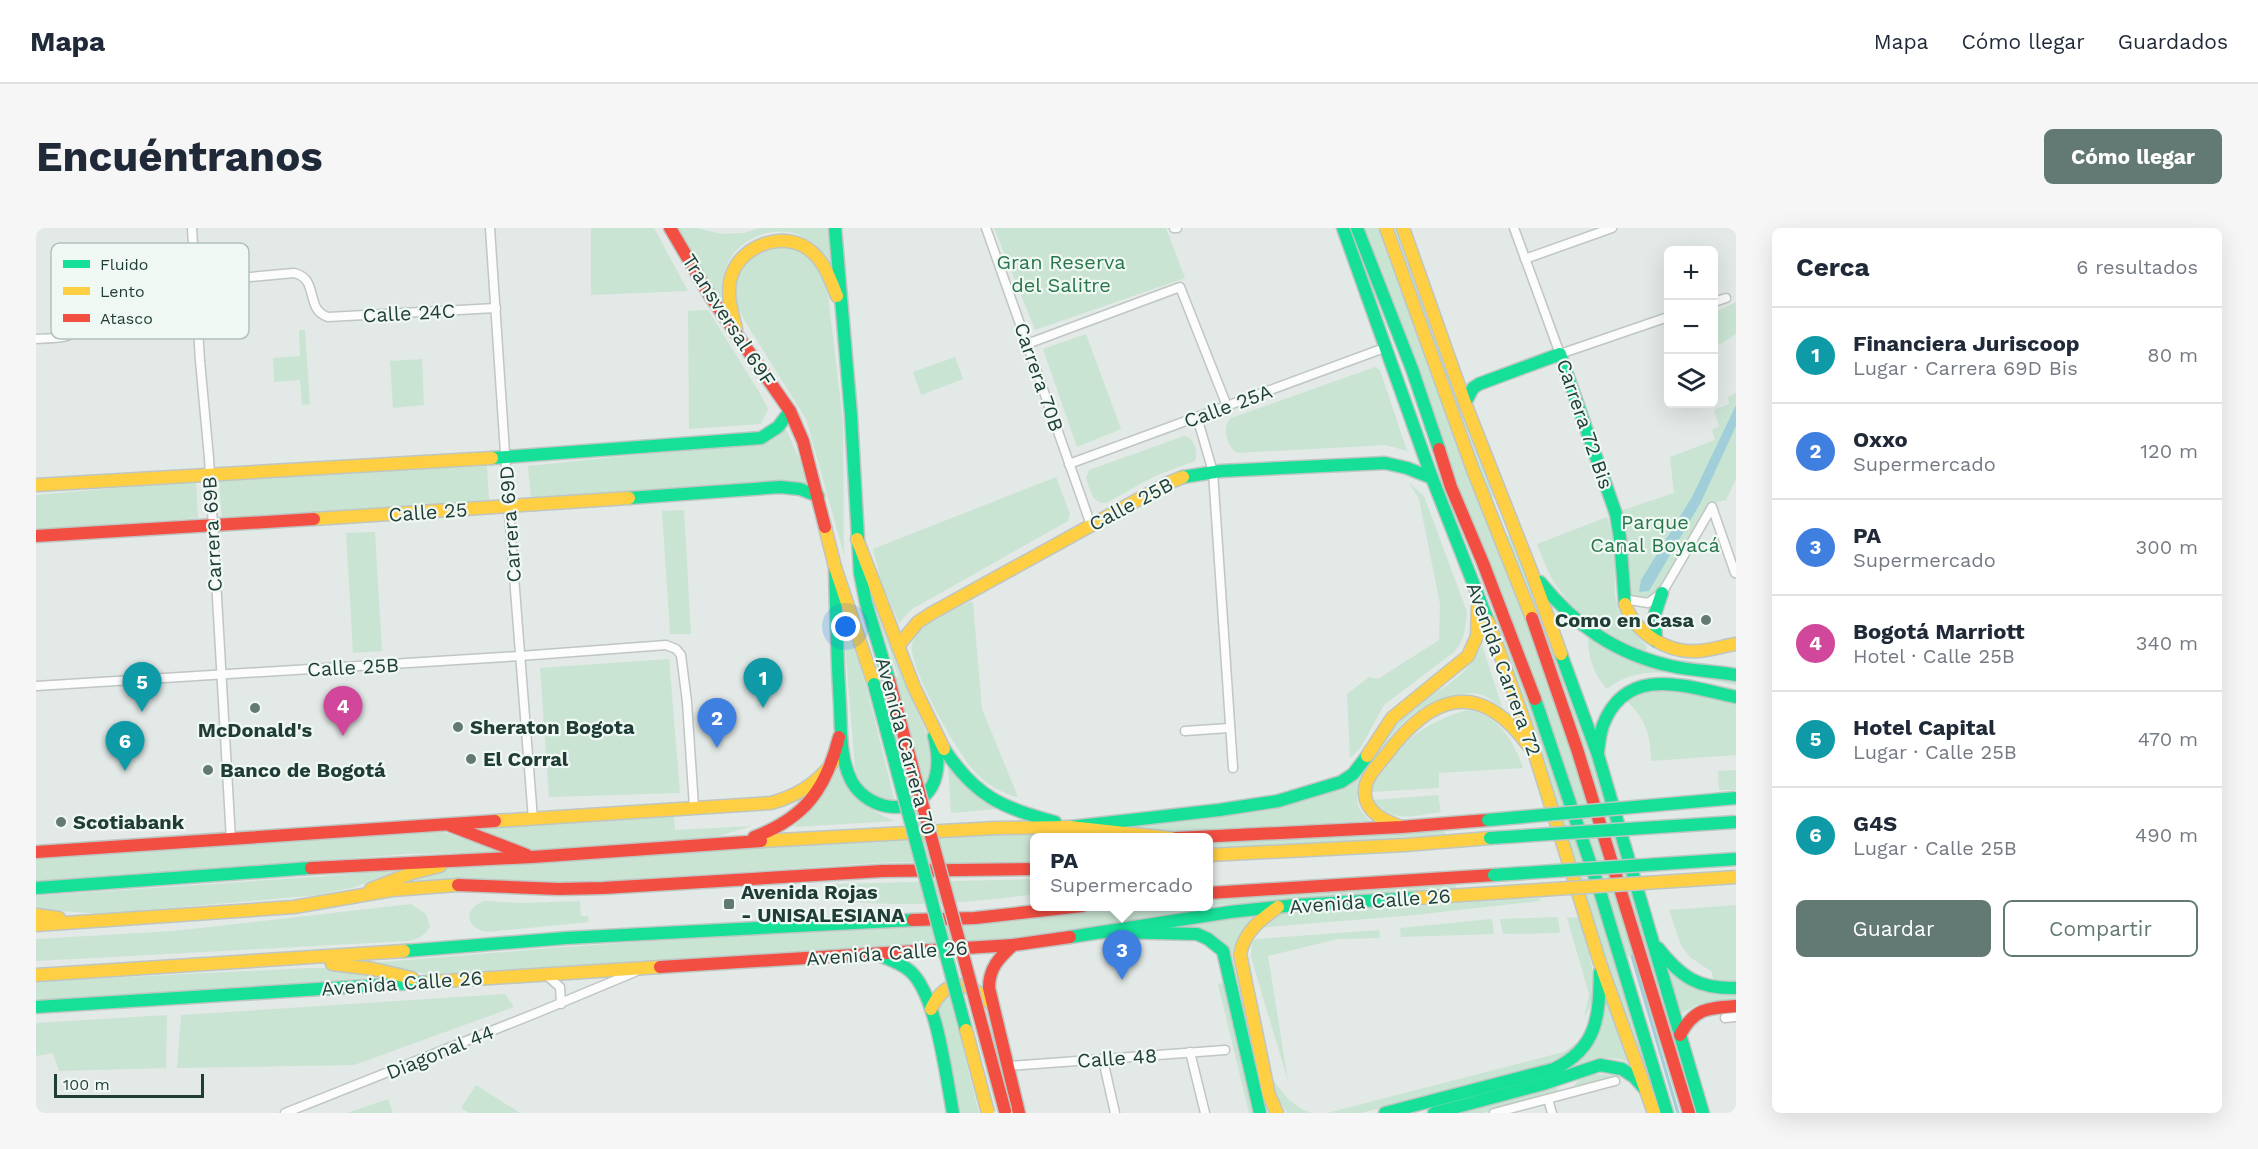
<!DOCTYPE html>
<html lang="es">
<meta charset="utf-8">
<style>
body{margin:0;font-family:"Work Sans",sans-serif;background:#f6f6f7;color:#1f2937}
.controls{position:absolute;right:18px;top:18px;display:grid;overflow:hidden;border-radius:9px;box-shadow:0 6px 24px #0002}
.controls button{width:54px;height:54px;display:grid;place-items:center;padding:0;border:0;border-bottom:2px solid #e0e1e3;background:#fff;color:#1f2937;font:30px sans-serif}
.scale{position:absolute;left:18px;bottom:15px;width:150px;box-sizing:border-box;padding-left:6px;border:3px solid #1f3d36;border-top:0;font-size:16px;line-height:21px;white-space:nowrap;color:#1f3d36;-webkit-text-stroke:4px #f0f8f4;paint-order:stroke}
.you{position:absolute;left:810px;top:399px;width:21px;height:21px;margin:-15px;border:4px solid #fff;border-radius:50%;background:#1a73e8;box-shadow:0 0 0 9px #1a73e833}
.badge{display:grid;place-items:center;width:39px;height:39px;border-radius:50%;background:#637974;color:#fff;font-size:20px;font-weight:700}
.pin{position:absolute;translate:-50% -50px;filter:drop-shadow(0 2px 3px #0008)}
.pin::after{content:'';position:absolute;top:32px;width:21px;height:18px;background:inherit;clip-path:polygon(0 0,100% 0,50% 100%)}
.popup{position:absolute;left:994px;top:605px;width:183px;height:78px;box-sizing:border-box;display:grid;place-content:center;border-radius:9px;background:#fff;filter:drop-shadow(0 2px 4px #0005);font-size:20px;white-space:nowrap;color:#747a83}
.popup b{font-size:22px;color:#1f2937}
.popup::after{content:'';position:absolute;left:50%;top:100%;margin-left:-12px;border:12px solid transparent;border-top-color:#fff}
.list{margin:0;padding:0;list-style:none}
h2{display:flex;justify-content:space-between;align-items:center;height:78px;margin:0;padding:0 24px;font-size:26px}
h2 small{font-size:20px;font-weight:400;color:#747a83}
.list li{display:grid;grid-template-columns:39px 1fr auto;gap:18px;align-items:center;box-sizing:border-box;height:96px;padding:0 24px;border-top:2px solid #e0e1e3}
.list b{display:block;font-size:22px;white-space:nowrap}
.list p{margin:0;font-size:20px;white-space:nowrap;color:#747a83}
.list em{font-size:20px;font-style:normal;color:#747a83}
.actions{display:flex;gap:12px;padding:18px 24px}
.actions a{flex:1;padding:14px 0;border:2px solid #637974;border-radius:9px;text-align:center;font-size:21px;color:#637974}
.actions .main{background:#637974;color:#fff}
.icon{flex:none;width:33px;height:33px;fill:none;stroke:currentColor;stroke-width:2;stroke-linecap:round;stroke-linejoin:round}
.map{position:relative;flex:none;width:1700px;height:885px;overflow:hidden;border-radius:9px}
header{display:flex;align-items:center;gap:36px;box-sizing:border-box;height:84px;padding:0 30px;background:#fff;border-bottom:2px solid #e0e1e3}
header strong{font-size:28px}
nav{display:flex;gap:33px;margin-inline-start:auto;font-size:21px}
.intro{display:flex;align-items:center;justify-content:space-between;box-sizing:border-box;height:144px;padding:0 36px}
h1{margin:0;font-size:42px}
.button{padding:15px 27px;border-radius:9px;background:#637974;color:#fff;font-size:21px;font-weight:700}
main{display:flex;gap:36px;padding:0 36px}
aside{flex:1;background:#fff;border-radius:9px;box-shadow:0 6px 24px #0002}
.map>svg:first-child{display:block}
.green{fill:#cae4d3}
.water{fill:#a0cfda}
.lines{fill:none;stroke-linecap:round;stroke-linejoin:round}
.stream{stroke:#a0cfda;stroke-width:3}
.street-casing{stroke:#bfc6c3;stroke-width:11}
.fast-casing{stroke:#bec6c3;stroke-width:15}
.slow-casing{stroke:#bec6c3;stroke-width:15}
.jam-casing{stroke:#bec6c3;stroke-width:15}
.street{stroke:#fbfcfb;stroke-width:8}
.fast{stroke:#16e098;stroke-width:12}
.slow{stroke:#ffcf43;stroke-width:12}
.jam{stroke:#f24e42;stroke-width:12}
.fast-bridge-casing{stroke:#bec6c3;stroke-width:15;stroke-linecap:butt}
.slow-bridge-casing{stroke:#bec6c3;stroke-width:15;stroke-linecap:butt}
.jam-bridge-casing{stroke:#bec6c3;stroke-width:15;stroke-linecap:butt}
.fast-bridge{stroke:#16e098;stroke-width:12}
.slow-bridge{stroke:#ffcf43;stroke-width:12}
.jam-bridge{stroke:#f24e42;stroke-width:12}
.poi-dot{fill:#637974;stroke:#f0f8f4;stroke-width:2}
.labels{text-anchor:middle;stroke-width:4.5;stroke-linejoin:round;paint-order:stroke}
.park-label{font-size:20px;fill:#27764a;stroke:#f0f8f4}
.street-label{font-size:20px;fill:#1f3d36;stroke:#f0f8f4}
.poi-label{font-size:20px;font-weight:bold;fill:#1f3d36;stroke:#f0f8f4;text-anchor:start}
.key{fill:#f0f8f4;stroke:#b1c0bb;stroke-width:1.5}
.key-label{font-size:16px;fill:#1f3d36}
</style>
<header>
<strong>Mapa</strong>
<nav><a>Mapa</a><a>Cómo llegar</a><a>Guardados</a></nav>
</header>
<div class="intro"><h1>Encuéntranos</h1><a class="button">Cómo llegar</a></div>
<main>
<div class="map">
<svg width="1700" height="885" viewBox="0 0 1700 885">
<rect width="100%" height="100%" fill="#e2e9e6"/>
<g class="green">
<polygon points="555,0 618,0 652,63 555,67"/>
<path d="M639 0H661L685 6 707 5 724 0H793L795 37C786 22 770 6 752 4 726 0 697 16 689 42 686 52 685 63 685 74Z"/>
<polygon points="958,0 1130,0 1149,50 999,102"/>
<polygon points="1326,0 1345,0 1484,370 1602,726 1588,729 1435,294"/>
<polygon points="1357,0 1361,0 1462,274 1454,266"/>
<polygon points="738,16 753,18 769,25 782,37 792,67 807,194 808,327 770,191 707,90 699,72 699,55 703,41 712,28"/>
<polygon points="1700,74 1700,106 1683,117 1678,105 1678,85"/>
<polygon points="672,82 725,167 732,181 725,196 653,201 652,83"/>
<polygon points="263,102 269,102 274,176 266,177 264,152 238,154 237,130 264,128"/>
<polygon points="1050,106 1085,201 1041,219 1007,121"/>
<polygon points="919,129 927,151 885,167 877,144"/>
<polygon points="386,131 388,177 357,180 354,133"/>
<path d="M1339 139 1344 142 1371 223 1350 217 1201 225C1191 219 1185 198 1195 190Z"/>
<path d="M1700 165V251L1690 272 1673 276 1619 369C1608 374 1598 371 1592 362L1587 282 1638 265 1634 229 1679 212 1676 202 1683 198 1678 182 1693 176 1692 169Z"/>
<polygon points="750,201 765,235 770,256 751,252 495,270 492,238 735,213"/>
<path d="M1148 208C1158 209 1163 224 1159 233L1119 248 1070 275C1056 276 1054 261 1050 250L1053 242Z"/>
<polygon points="451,238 453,272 186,293 183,252"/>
<polygon points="1020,249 1034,286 1032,293 876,381 863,395 846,357 837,321"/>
<polygon points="160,253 162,290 0,302 0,267"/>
<polygon points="1373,255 1388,268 1431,384 1428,406 1424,416 1418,424 1348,477 1325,519 1314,530 1311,466 1333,449 1342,451 1403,412 1404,376 1383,271"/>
<polygon points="648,282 655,406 634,406 626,283"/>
<path d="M1571 289 1578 312 1579 367 1582 382 1594 400 1611 419 1609 423C1574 409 1536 385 1516 351 1510 340 1506 328 1501 316Z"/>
<polygon points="1466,300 1480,317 1547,498 1619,736 1614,736"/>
<polygon points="339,304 346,423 317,425 310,305"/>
<path d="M935 373 937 376 946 481 982 569C967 566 953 558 942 547 925 532 871 437 876 416 882 394 917 383 935 373Z"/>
<polygon points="838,377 892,509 897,534 896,545 889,561 859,451 862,448"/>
<path d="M806 381 830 457 859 574C838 574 824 559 819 540Z"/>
<path d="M1454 384 1462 391C1522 544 1570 701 1616 859L1599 819Z"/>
<path d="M1552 408 1700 453V457C1659 450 1608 431 1571 461 1558 447 1551 427 1552 408Z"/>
<path d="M1446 417 1466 479C1458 474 1451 468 1442 466 1432 464 1423 467 1414 469 1379 477 1360 500 1340 528 1331 541 1320 554 1321 570 1321 580 1327 586 1334 593L1135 603 1066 595C1140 591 1217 592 1287 567 1294 564 1306 562 1312 557 1334 537 1348 507 1370 487 1397 462 1430 453 1446 417Z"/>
<polygon points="633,431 644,565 513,569 504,440"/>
<path d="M1630 460 1700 475V527L1615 533C1615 507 1609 491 1591 473L1602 465Z"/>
<path d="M1432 482C1462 487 1478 513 1487 540L1403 545V560L1334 564C1337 555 1342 548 1348 540 1368 510 1397 491 1432 482Z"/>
<polygon points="912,534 938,566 960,581 915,585"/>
<path d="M802 540C814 567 832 583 859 593L758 599 782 575Z"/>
<polygon points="1700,542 1700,562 1683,562 1682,543"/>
<path d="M1402 567 1405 584C1376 588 1357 596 1336 572Z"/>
<polygon points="638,588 639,602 716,598 676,610 495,624 433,601"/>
<polygon points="1409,602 1409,607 1173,622 1173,615"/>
<polygon points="407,604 468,624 371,626 0,653 0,630"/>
<polygon points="980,605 1048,606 1077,609 999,610 999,634 947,637 855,634 568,653 498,656 430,652 369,655 419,639 638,624"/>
<polygon points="366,641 319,659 282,667 66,686 0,681 0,668 292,648"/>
<path d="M999 651V666C939 674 881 679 821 674L820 662H797V656Z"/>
<polygon points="1420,656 1420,661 1180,677 1036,703 953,712 447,744 392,746 335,735 528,719 799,701 879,699 1098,679 1173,678 1173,670"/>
<polygon points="1503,670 1504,673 1379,687 1220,700 1242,686"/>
<path d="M448 673 488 675 544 673 545 688H552L553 694 452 704C430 701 426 681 448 673Z"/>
<path d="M375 676 390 686 394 699C388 708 382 711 372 713L0 733V711L138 703Z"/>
<polygon points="1700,677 1700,755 1678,756 1676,744 1654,729 1645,717 1633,682"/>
<path d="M1220 689 1206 703 1195 726C1185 704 1166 701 1144 699L1185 691Z"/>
<polygon points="1522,689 1524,705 1467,706 1464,691"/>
<path d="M1542 689C1552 721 1568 760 1548 790L1553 766 1531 690Z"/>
<polygon points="1456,691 1458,706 1365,709 1364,700"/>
<polygon points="1343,702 1344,710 1302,711 1232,728 1252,853 1215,729 1216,715 1220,711"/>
<polygon points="272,740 305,740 350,748 148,765 0,772 0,754 10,753"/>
<polygon points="1631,740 1700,765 1700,773 1660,777 1643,787"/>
<polygon points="1189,755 1222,885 1213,885 1182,756"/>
<polygon points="913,765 943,885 924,885 903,794 903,772"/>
<polygon points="469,766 478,779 318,837 141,840 145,787"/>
<path d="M1571 767 1593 834C1570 825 1554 833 1532 841 1565 818 1564 804 1571 767Z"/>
<polygon points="131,787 130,840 23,843 17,825 0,828 0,795"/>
<polygon points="1547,810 1529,832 1325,885 1291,885 1528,824"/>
<polygon points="1558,846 1581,848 1536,860 1544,851"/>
<path d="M1237 852C1248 867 1258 880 1276 885H1251L1241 869Z"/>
<polygon points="440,857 484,885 434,885 425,880"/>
<polygon points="1520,858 1522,865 1447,885 1416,885"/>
<polygon points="352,871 357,885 311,885"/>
</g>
<polygon class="water" points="1700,177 1700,198 1665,274 1613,363 1603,364 1605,352 1656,269"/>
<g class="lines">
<polyline class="stream" points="1596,728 1642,885"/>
<defs>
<g id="street">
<polyline points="156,0 164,133 173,230 195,612"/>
<polyline points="454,0 473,285 497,591"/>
<polyline points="950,0 1055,297"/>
<polyline points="1138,0 1141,0"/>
<polyline points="1478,0 1524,126 1632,89"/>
<polyline points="1489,31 1576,0"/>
<polyline points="1678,74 1690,70"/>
<path d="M0 111C43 109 43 110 44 66L45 62 53 58 159 54 258 45C284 51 268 81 292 89L460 80"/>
<polyline points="991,116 1144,59 1191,178"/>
<polyline points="1161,189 1177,244 1197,540"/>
<polyline points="1033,236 1351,119"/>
<polyline points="1676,279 1699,345"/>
<polyline points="1587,371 1612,375 1626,365 1676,279"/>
<polyline points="0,458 484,428 630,417 640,421 645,427 651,474 658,579"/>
<polyline points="1149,503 1193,500"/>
<polyline points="510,747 524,759 525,776"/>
<polyline points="1689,790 1700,789"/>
<polyline points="1154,824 1169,885"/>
<polyline points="1067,832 1079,885"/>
<polyline points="972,838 1189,822"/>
<polyline points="1512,871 1516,885"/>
<polyline points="249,885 503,784 599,744"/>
<polyline points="1458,885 1579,853"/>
</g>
<g id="fast">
<polyline points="799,0 815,187 824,345 830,375 853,452"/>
<polyline points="1307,0 1396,250 1452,393"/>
<polyline points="1321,0 1376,141 1403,221"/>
<polyline points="1429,175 1437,160 1443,156 1524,126 1580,286 1584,310 1589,376"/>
<polyline points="456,230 725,210 742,199 754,183"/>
<polyline points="1147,249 1185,243 1349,235 1371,240 1396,250"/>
<polyline points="593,270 744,259 764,261 782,268"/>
<path d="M799 339C800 385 801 431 804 477 805 502 804 532 816 554 833 583 878 590 896 558 904 543 902 524 898 508"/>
<path d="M1504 354C1539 397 1580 426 1635 438 1656 443 1679 443 1700 447"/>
<polyline points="1620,413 1619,386 1626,365"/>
<polyline points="1525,426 1562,527 1667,885"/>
<polyline points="1499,471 1565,667 1631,885"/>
<path d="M908 521C940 569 965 579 1019 594"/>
<path d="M1562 524C1563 515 1564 505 1567 497 1591 435 1651 459 1700 469"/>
<polyline points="1034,599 1183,582 1242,573 1305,554 1317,546 1331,528"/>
<polyline points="0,660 275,640"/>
<polyline points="1078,704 1161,706 1172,711 1187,723 1224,885"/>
<polyline points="1034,709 1194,684 1260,677 1381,670"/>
<path d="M1622 720C1645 749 1662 761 1700 760"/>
<polyline points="368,723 530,710 877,692"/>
<path d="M845 728C855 732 866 736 874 743 901 767 910 849 917 885"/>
<polyline points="0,779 393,754"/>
<path d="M1349 885 1518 841C1562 820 1563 788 1564 744"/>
<polyline points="1398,885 1507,856 1564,837 1586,841 1598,849 1608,860"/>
</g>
<g id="slow">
<polyline points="1350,0 1437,242 1496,390"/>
<polyline points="1367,0 1429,175 1494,340 1525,426"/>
<path d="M700 101C696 83 689 65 696 46 707 16 751 1 776 24 789 35 795 53 801 68"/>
<polyline points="0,257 456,230"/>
<polyline points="278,291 593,270"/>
<polyline points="789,299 799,339 838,456"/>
<polyline points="821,311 878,459 908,521"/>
<path d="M1589 376C1599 405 1632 426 1663 423 1675 422 1688 418 1700 416"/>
<polyline points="1452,393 1490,498 1564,735 1618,885"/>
<polyline points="862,418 882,394 896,385 1132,255 1147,249"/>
<polyline points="1331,528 1356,490 1432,428 1441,408 1442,379"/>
<path d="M459 593 735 575C761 568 781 556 797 534"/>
<path d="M1365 599C1350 593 1331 586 1329 567 1327 552 1341 538 1350 527 1395 467 1442 450 1492 517"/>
<polyline points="725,613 960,600 1034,599 1134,610"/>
<polyline points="1173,627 1369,617 1454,610"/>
<polyline points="335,661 376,645 404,638"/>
<polyline points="1381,670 1458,665"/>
<polyline points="0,687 23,690"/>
<polyline points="0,697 258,679 356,662 422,657"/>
<polyline points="296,736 337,741 376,750"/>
<polyline points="0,747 368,723"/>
<polyline points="393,754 624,739"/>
<path d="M895 781C911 748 932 753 956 776"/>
<path d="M1241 885 1233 867 1204 726C1209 703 1224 692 1242 679"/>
</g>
<g id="jam">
<polyline points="634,0 674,68 754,183 767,213 789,299"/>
<polyline points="1403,221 1415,259 1447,335 1499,471"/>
<polyline points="0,308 278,291"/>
<polyline points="1496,390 1541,521 1653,885"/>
<polyline points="415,598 491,627"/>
<path d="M718 609C769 590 790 561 803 509"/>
<polyline points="1140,610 1365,599 1452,592"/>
<polyline points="0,624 459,593"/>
<polyline points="275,640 496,629 725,613"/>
<polyline points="422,657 522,661 567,660 846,643 999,641"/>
<polyline points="1173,665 1458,647"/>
<polyline points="877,692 939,690 1046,678"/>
<path d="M977 717C963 730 953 740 953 760L983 885"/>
<polyline points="624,739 977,717 1034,709"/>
<path d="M1644 807C1658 780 1672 780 1700 778"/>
</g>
</defs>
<use href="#street" class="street-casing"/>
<use href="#fast" class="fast-casing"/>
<use href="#slow" class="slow-casing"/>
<use href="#jam" class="jam-casing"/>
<use href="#street" class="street"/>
<use href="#fast" class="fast"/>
<use href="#slow" class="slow"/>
<use href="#jam" class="jam"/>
<defs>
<g id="fast-bridge">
<polyline points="838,456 930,802"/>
<polyline points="1452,592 1700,570"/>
<polyline points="1454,610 1700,594"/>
<polyline points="1458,647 1700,631"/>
</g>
<g id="slow-bridge">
<polyline points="1458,665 1700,649"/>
<polyline points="930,802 952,885"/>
</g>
<polyline id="jam-bridge" points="853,452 969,883"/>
</defs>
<use href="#fast-bridge" class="fast-bridge-casing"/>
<use href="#slow-bridge" class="slow-bridge-casing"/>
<use href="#jam-bridge" class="jam-bridge-casing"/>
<use href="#fast-bridge" class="fast-bridge"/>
<use href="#slow-bridge" class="slow-bridge"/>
<use href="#jam-bridge" class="jam-bridge"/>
</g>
<g class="poi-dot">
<circle cx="1670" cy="392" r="6"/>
<circle cx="219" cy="480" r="6"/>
<circle cx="422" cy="499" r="6"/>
<circle cx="435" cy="531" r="6"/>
<circle cx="172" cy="542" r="6"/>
<circle cx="25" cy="594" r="6"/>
<rect x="687" y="670" width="12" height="12" rx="3"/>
</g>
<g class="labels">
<g class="park-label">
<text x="1025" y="41">Gran Reserva<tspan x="1025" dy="23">del Salitre</tspan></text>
<text x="1619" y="301">Parque<tspan x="1619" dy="23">Canal Boyacá</tspan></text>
</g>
<g class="street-label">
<text transform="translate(373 85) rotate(-3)" y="7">Calle 24C</text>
<text transform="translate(693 92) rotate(57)" y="7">Transversal 69F</text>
<text transform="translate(1003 149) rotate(71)" y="7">Carrera 70B</text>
<text transform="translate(1192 178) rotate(-20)" y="7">Calle 25A</text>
<text transform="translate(1549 196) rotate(71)" y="7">Carrera 72 Bis</text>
<text transform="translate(1095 276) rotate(-28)" y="7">Calle 25B</text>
<text transform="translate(392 284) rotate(-4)" y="7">Calle 25</text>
<text transform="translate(474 296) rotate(-94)" y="7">Carrera 69D</text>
<text transform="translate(176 306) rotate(-93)" y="7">Carrera 69B</text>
<text transform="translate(317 439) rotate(-3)" y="7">Calle 25B</text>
<text transform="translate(1468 441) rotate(70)" y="7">Avenida Carrera 72</text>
<text transform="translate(870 518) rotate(75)" y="7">Avenida Carrera 70</text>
<text transform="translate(1334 673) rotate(-4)" y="7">Avenida Calle 26</text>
<text transform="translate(851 725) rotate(-4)" y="7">Avenida Calle 26</text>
<text transform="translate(366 755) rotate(-4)" y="7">Avenida Calle 26</text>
<text transform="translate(404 824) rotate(-22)" y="7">Diagonal 44</text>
<text transform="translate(1081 830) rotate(-4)" y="7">Calle 48</text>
</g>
<g class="poi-label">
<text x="1658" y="399" text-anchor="end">Como en Casa</text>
<text x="434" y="506">Sheraton Bogota</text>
<text x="219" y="509" text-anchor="middle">McDonald's</text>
<text x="447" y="538">El Corral</text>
<text x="184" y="549">Banco de Bogotá</text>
<text x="37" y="601">Scotiabank</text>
<text x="705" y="671">Avenida Rojas<tspan x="705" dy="23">- UNISALESIANA</tspan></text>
</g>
</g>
<rect x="15" y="15" width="198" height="96" rx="9" class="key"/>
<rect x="27" y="32" width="27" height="8" fill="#16e098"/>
<rect x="27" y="59" width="27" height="8" fill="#ffcf43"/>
<rect x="27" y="86" width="27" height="8" fill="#f24e42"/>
<g class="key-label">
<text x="64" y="42">Fluido</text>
<text x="64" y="69">Lento</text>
<text x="64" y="96">Atasco</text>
</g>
</svg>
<div class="controls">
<button>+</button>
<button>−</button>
<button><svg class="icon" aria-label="layers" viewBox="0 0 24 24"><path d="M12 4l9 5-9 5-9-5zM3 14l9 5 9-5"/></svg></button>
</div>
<div class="scale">100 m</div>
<div class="you"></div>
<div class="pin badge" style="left:727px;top:480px;background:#0f9aa8">1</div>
<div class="pin badge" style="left:681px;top:520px;background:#3f7fe0">2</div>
<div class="pin badge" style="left:1086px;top:752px;background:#3f7fe0">3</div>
<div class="popup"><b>PA</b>Supermercado</div>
<div class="pin badge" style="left:307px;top:508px;background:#d1479c">4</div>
<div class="pin badge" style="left:106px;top:484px;background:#0f9aa8">5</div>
<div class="pin badge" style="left:89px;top:543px;background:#0f9aa8">6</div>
</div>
<aside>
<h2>Cerca<small>6 resultados</small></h2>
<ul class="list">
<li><span class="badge" style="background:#0f9aa8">1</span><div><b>Financiera Juriscoop</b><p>Lugar · Carrera 69D Bis</p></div><em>80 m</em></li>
<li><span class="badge" style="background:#3f7fe0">2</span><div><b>Oxxo</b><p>Supermercado</p></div><em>120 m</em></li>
<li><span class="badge" style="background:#3f7fe0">3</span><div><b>PA</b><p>Supermercado</p></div><em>300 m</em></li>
<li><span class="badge" style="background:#d1479c">4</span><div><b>Bogotá Marriott</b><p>Hotel · Calle 25B</p></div><em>340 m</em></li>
<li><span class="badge" style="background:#0f9aa8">5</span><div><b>Hotel Capital</b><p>Lugar · Calle 25B</p></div><em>470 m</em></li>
<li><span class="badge" style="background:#0f9aa8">6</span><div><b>G4S</b><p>Lugar · Calle 25B</p></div><em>490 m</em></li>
</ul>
<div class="actions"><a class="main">Guardar</a><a>Compartir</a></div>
</aside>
</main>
